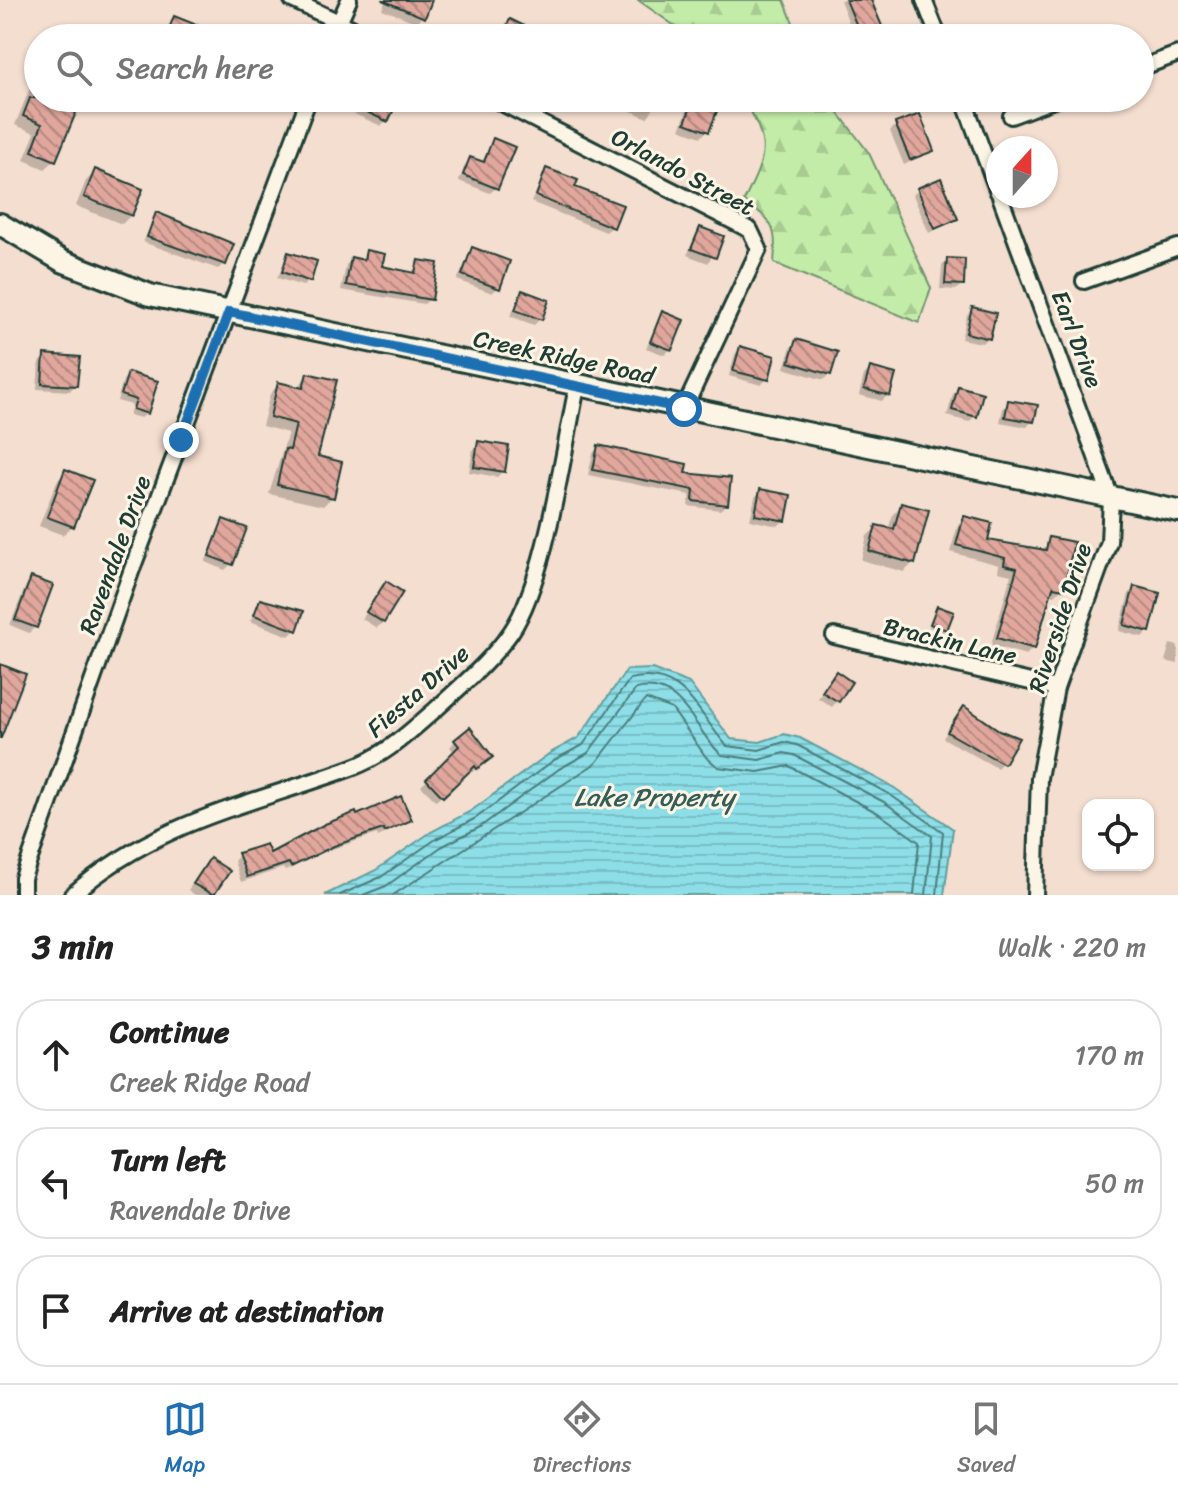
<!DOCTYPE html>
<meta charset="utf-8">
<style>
body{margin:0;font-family:Sriracha,sans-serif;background:#f2f2f2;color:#222}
.controls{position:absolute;right:24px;bottom:24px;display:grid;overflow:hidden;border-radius:16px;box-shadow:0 2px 6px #0004}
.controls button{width:72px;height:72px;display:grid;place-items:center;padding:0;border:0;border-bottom:2px solid #e0e0e0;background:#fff;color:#222;font:40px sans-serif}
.compass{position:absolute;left:986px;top:136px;width:72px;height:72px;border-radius:50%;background:#fff;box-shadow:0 2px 6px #0004;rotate:21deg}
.stop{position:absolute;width:24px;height:24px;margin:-18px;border:6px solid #1f6fb2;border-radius:50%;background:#fff}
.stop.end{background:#1f6fb2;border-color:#fff;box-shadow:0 2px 8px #0008}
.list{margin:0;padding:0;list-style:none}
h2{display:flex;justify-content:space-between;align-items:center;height:104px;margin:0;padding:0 32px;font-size:34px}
h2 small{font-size:26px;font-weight:400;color:#767676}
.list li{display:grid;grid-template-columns:52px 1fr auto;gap:24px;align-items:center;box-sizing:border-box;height:112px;margin:0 16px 16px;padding:0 16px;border:2px solid #e0e0e0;border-radius:32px}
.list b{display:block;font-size:30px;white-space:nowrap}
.list p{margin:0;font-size:26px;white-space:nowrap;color:#767676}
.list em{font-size:26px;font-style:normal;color:#767676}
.icon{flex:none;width:44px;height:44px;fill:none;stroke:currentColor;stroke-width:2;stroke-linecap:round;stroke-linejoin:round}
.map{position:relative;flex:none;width:1178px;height:895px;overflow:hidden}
.search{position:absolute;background:#fff;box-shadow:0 2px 6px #0004;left:24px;right:24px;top:24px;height:88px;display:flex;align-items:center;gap:20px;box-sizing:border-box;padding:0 28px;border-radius:44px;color:#767676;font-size:30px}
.sheet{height:488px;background:#fff}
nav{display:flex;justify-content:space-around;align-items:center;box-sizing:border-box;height:112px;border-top:2px solid #e0e0e0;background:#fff;font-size:22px;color:#767676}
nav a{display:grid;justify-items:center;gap:4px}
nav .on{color:#1f6fb2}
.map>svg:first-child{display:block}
.forest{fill:url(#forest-firs);stroke:#71946e;stroke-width:2}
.water{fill:url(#water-rules);stroke:#619e9f;stroke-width:2}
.shadow{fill:#0003}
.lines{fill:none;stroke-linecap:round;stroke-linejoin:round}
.shore{stroke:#4b7d7c;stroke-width:2}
.building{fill:url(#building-back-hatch);stroke:#1f3d34;stroke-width:2}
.street-casing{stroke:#1f3d34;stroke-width:20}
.secondary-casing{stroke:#1f3d34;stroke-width:26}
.street{stroke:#fcf5e5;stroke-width:14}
.secondary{stroke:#fcf5e5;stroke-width:20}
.route{stroke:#1f6fb2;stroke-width:10}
.labels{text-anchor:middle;stroke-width:6;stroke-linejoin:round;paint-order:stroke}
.street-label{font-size:24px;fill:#1f3d34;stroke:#fcf5e5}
.water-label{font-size:26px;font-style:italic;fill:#355d58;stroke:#fcf5e5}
</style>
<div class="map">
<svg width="1178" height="895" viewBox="0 0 1178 895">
<defs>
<pattern id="forest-firs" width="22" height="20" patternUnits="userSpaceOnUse" patternTransform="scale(2)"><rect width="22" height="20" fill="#c3eca8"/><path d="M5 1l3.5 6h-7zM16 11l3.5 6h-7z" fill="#a7cb91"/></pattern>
<pattern id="water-rules" width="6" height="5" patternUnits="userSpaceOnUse" patternTransform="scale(2)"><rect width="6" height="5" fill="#8ddee7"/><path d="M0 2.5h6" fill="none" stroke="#79bfc7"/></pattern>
<pattern id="building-back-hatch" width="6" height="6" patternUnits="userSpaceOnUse" patternTransform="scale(2)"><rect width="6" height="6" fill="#e1a79d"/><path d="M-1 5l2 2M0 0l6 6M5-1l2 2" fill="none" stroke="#b68981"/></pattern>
</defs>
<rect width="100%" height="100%" fill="#f4decf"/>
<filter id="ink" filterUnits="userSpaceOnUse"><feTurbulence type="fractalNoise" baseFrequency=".0125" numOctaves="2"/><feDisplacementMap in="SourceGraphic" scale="16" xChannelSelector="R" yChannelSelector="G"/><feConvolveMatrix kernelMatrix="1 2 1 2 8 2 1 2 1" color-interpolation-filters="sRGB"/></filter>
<g filter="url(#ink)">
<g class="forest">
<polygon points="638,0 784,0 799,38 692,38"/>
<path d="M744 98H827L869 153 931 288 919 323 774 263C777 228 774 221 744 201 768 151 770 147 744 98Z"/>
</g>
<polygon class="water" points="652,669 689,683 731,739 760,742 784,734 800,738 893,787 953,829 944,895 325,895 376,870 431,832 471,811 550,753 578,738 627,670"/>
<g class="shadow">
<polygon points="386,0 430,0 418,23 382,9"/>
<polygon points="840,0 874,0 872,8 884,38 850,38 852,31"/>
<polygon points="174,19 212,38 163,38"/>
<polygon points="576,28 600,37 600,38 569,38"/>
<polygon points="38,68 38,98 80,98 55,160 45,169 24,160 35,133 15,125"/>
<polygon points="335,98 383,98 386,121 381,126 332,104"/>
<polygon points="613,98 661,98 647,118 611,102"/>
<polygon points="692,98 713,98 707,131 701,137 680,129"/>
<polygon points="896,125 932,150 904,165 890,131"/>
<polygon points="494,140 496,188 490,193 459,181 465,165 471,159 481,163"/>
<polygon points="547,170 612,227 606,232 531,202"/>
<polygon points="95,172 131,215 122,224 76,206 86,181"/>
<polygon points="918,190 956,218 929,233 913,195"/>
<polygon points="157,215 224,264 218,269 143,242"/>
<polygon points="700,229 722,237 708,263 687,255"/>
<polygon points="473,249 498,288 492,293 457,280"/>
<polygon points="367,253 380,268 411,275 418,262 430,299 424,304 341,290 346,265 352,259 361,261"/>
<polygon points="289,255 309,281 303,286 277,278"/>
<polygon points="947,260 962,284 956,290 940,289 942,266"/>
<polygon points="523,293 540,319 534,325 510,316"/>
<polygon points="973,309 988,338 982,343 961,339 967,315"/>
<polygon points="662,314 670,349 665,355 646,348"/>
<polygon points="797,341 829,374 824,380 784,368 791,347"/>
<polygon points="740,349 767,379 761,385 729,376 735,354"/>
<polygon points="45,356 75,385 70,391 37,389 39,362"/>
<polygon points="870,369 888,395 882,401 859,395 864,375"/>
<polygon points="129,374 147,413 141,418 129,415 132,405 117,401 123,380"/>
<polygon points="307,375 316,458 332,497 323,506 269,494 288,433 262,426 270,394 279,384 297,389"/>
<polygon points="959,389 975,416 969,422 947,416 953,394"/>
<polygon points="1009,402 1032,421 1027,427 1000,422 1003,408"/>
<polygon points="479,443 503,471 497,477 469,472 473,449"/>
<polygon points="599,447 683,474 726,505 720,510 688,506 690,495 588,475 593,453"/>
<polygon points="66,472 72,526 63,535 39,526 57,481"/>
<polygon points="761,491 784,520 778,526 750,520 755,497"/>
<polygon points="902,505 913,563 904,572 861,560 867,536 877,527 888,530 893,514"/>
<polygon points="965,518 985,542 1042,551 1050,540 1062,588 1055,595 1049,594 1033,648 1026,655 991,645 1011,575 998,572 999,565 950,552 958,525"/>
<polygon points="224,521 231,564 225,570 205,562"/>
<polygon points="32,579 35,627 29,633 10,625 26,585"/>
<polygon points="386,584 383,622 377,628 362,619"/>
<polygon points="1134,588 1148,631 1142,637 1119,631 1129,594"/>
<polygon points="261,601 295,630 289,636 250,621"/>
<polygon points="937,608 945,629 943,632 929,627"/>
<polygon points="1170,644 1178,646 1178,664 1165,661"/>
<polygon points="836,674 837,701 832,707 818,698"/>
<polygon points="959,714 1003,762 997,768 943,738"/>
<polygon points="455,741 485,762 471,773 468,770 436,801 421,786 455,753 450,747"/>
<polygon points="410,820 378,837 377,834 326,851 285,871 283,868 241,882 234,861 239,855 268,856"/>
<polygon points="205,866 228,872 212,895 195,895 188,890"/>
</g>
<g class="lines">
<g class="shore">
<path d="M340 895 381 877 436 839 476 818 554 760 583 745 630 679C684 666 698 715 727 746L759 750 784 742 797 745 889 794 943 832 937 895"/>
<path d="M363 895 386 886 441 847 480 827 559 769 588 753 636 689C683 678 694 732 722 755L759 760 784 753 794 755 884 802 932 836 926 895"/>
<polyline points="393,895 596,763 646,699 672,709 706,757 718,767 758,772 789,766 878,813 919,842 914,895"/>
</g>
</g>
<g class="building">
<polygon points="382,0 432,0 425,18"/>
<polygon points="846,0 871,0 887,38 858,38 853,27 857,26"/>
<polygon points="174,16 227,37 226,38 177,38 167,34"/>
<polygon points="510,19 549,38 501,38"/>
<polygon points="30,98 82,98 56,161 32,151 42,124 23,116"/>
<polygon points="337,98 387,98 397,103 388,122"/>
<polygon points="694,98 722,98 709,132 685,123"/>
<polygon points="920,114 934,151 910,160 895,123"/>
<polygon points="493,138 515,147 498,189 463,175 470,157 484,162"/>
<polygon points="546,168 578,180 575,187 623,205 614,228 536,196"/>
<polygon points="95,169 143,189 132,216 84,197"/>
<polygon points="941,178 958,219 935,229 917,188"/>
<polygon points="156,212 234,244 226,265 147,237"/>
<polygon points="700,227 724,236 716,258 691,249"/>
<polygon points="472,247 510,261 500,289 462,275"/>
<polygon points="366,250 385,254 382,266 415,273 418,260 438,263 432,300 346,285 351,257 364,260"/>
<polygon points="288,252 317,261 311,282 282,272"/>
<polygon points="947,258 965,259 964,285 945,284"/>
<polygon points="522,290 549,300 542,320 515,310"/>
<polygon points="972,307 996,313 990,339 966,333"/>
<polygon points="662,311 684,320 672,350 650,342"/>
<polygon points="796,339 838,352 831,375 789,362"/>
<polygon points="740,346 775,356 769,380 733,371"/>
<polygon points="44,354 80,357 77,386 42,384"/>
<polygon points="870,367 896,374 890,396 864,389"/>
<polygon points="128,372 158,381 148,414 133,409 136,400 121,395"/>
<polygon points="307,373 337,380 318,456 342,462 334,498 277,485 285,449 290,450 296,424 270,417 278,382 303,388"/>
<polygon points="958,386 983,393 977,417 952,410"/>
<polygon points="1008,400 1038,405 1034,422 1005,417"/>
<polygon points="478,441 509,446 505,472 474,467"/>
<polygon points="598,445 687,464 685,473 731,478 728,505 693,501 694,490 593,470"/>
<polygon points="65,469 93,480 74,527 47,517"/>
<polygon points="760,489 791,495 786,521 755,515"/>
<polygon points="901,503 929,510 915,564 869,551 876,525 894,529"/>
<polygon points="964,516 992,523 988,540 1046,550 1049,537 1074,542 1064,589 1053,587 1035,649 997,638 1017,568 1004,565 1005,558 956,545"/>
<polygon points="223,519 247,528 233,565 209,556"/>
<polygon points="31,577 53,585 37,628 15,620"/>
<polygon points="386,581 403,592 384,623 366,612"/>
<polygon points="1134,586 1160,593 1150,632 1124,625"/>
<polygon points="260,599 304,611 297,631 254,615"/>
<polygon points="937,606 954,612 947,630 930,624"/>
<polygon points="0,664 26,674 1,738 0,738"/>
<polygon points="836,671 852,682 839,702 822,692"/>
<polygon points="964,706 999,730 1019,738 1004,764 947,732"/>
<polygon points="470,727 493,757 477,769 475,766 443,797 426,779 459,746 454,740"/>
<polygon points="401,796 412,820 384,832 383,829 334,846 291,867 289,863 247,877 238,853 266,844 270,853 325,824 356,812 357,815"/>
<polygon points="210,858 230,871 214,895 193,884"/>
</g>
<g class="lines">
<defs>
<g id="street">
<polyline points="292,0 373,38"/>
<polyline points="924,0 939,38"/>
<polyline points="332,38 349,0"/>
<polyline points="1140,68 1178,54"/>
<polyline points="492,98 750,230 759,249 684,409"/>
<polyline points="963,98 998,192"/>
<polyline points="1011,116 1059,98"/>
<polyline points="1000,196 1111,498 1109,542 1056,688 1039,778 1035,895"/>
<polyline points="1084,281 1178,247"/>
<polyline points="834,636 1056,688"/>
<polyline points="23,895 23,878 131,572 309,98"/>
<path d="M72 895C156 821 250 805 351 768 385 756 408 733 435 710 461 686 491 661 511 632 546 580 563 452 577 387"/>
</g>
<polyline id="secondary" points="0,224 62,261 150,295 1178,511"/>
</defs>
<use href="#street" class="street-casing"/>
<use href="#secondary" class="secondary-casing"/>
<use href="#street" class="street"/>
<use href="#secondary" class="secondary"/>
</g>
</g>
<g class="lines" filter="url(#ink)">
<polyline class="route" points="181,440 229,312 684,409"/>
</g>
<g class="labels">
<g class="street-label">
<text transform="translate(683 172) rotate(28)" y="8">Orlando Street</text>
<text transform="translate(1077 339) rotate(69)" y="8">Earl Drive</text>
<text transform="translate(564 357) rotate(12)" y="8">Creek Ridge Road</text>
<text transform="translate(115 555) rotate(-70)" y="8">Ravendale Drive</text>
<text transform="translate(1060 618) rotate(-72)" y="8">Riverside Drive</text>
<text transform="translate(950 641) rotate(13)" y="8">Brackin Lane</text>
<text transform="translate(418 691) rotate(-41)" y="8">Fiesta Drive</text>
</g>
<g class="water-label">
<text x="654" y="806">Lake Property</text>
</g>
</g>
</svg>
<div class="controls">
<button><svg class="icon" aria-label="locate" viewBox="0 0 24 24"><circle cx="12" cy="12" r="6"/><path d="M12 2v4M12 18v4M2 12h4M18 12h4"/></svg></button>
</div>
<svg class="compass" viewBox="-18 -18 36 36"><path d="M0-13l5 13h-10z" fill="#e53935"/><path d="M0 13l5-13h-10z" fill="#767676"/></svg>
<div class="stop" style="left:684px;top:409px"></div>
<div class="stop end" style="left:181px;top:440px"></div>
<div class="search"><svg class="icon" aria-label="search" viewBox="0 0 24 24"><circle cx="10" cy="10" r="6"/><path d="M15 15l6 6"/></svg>Search here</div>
</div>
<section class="sheet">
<h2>3 min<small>Walk · 220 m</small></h2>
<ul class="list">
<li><svg class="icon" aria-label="ahead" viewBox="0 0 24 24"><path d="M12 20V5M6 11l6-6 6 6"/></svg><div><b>Continue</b><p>Creek Ridge Road</p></div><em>170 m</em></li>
<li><svg class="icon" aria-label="left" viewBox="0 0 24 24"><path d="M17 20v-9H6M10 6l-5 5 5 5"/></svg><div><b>Turn left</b><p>Ravendale Drive</p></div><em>50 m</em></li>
<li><svg class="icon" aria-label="arrive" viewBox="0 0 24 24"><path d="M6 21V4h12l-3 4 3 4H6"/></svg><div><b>Arrive at destination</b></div></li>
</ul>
</section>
<nav>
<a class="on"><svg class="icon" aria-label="map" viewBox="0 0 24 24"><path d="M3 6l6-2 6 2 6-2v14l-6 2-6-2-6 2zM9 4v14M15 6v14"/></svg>Map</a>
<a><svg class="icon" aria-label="directions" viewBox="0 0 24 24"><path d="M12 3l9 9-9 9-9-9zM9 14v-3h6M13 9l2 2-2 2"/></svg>Directions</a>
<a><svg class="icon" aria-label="saved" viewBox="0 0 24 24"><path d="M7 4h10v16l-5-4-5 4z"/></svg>Saved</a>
</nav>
